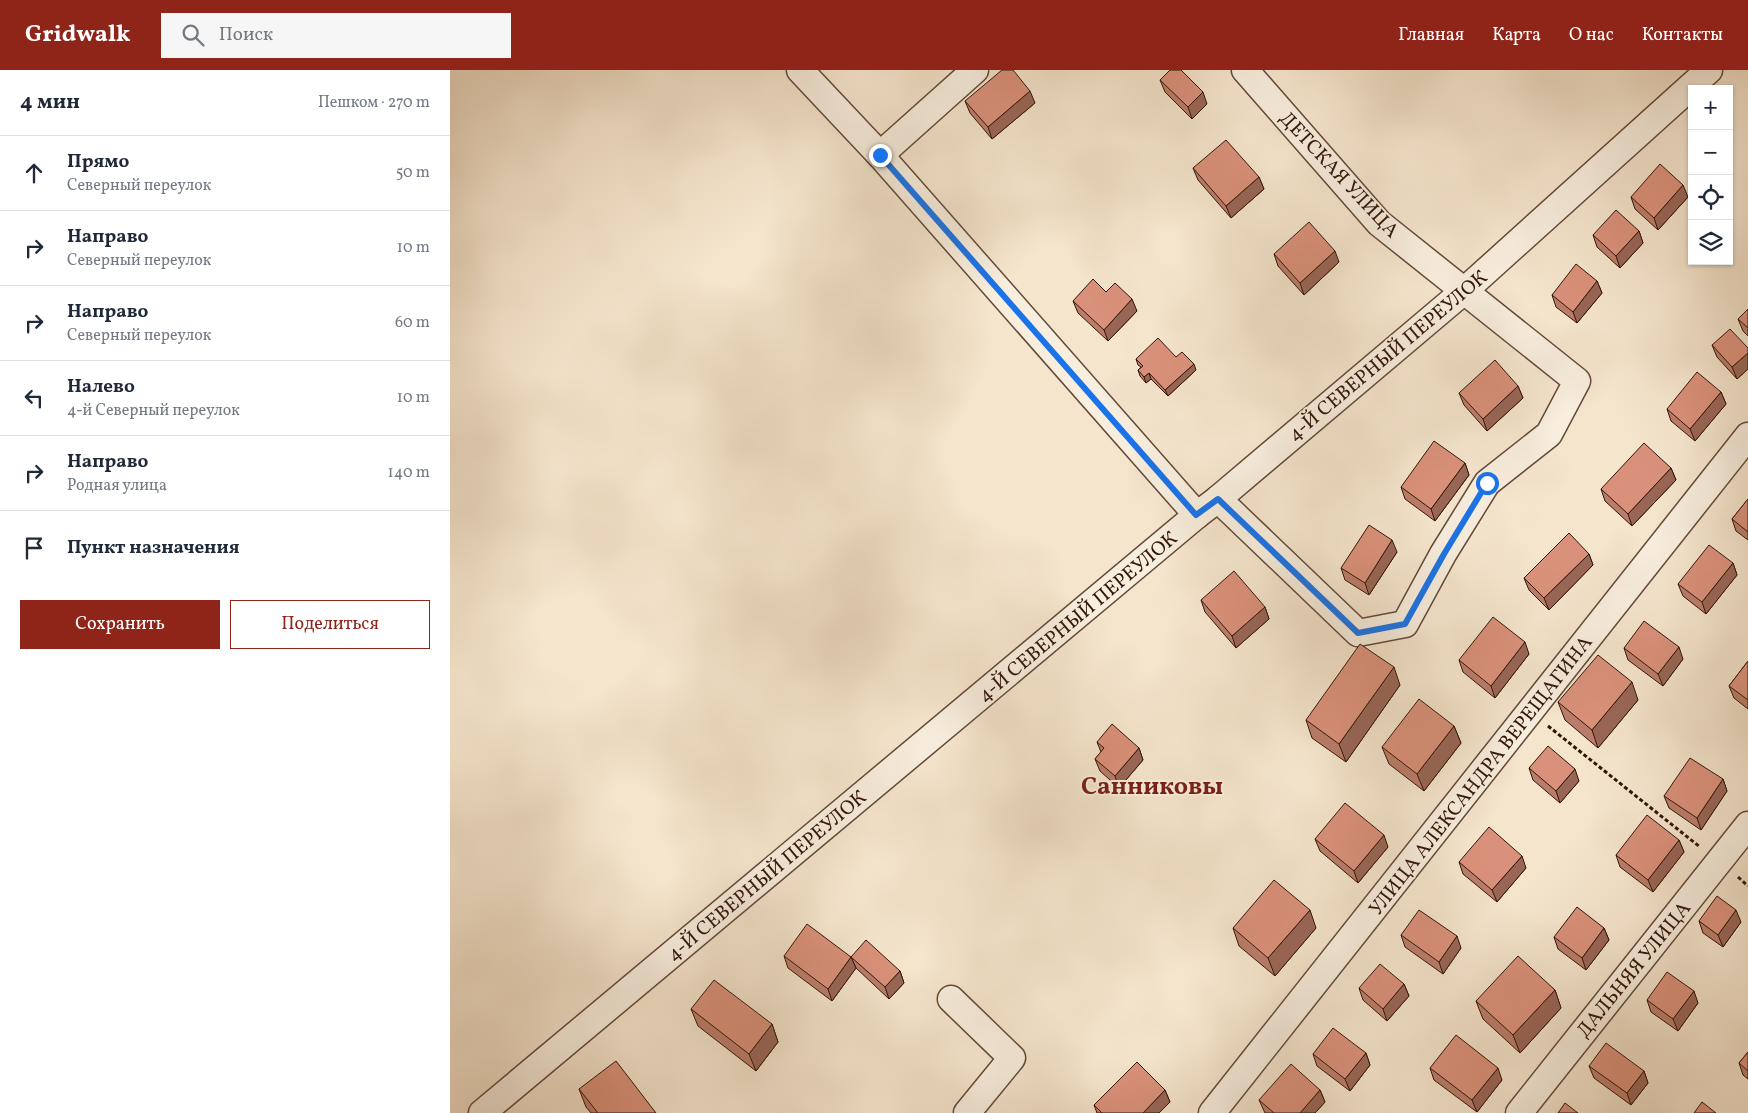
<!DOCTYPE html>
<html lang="ru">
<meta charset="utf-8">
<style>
body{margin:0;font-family:Vollkorn,serif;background:#f6f6f7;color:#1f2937}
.controls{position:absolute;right:15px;top:15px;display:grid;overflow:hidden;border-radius:0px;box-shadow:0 1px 4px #0004}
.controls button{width:45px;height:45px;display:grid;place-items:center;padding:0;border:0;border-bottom:1px solid #e0e1e3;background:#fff;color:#1f2937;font:25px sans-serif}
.stop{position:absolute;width:15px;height:15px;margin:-11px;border:4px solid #1a73e8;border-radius:50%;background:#fff}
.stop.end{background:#1a73e8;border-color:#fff;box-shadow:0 1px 5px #0008}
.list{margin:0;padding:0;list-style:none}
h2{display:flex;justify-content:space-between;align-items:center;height:65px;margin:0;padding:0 20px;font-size:21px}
h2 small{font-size:16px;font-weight:400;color:#747a83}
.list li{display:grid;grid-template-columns:32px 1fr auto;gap:15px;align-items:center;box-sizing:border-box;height:75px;padding:0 20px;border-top:1px solid #e0e1e3}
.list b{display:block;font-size:19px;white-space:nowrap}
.list p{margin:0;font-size:16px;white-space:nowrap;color:#747a83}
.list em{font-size:16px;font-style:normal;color:#747a83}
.actions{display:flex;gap:10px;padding:15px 20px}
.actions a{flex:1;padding:11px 0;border:1px solid #8f2418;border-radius:0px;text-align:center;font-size:18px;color:#8f2418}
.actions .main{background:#8f2418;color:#fff}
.icon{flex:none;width:28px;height:28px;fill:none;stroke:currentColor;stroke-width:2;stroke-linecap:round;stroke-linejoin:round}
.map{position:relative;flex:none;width:1298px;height:1043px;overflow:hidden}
header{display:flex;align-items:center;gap:30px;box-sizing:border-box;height:70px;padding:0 25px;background:#8f2418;color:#fff}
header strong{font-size:24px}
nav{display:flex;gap:28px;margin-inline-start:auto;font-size:18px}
.search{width:350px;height:45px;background:#f6f6f7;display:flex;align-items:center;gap:12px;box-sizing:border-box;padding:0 18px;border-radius:0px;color:#747a83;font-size:19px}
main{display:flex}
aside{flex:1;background:#fff}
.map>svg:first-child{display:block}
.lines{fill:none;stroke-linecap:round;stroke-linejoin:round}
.minor-casing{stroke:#634a39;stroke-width:29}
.path{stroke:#321608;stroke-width:3;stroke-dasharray:4 2.5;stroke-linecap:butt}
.minor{stroke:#f8eede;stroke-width:26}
.wall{fill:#bb7d6a;stroke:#321608}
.shaded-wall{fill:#996656;stroke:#321608}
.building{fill:#da917b;stroke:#321608}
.route{stroke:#1a73e8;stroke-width:6}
.labels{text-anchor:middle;stroke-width:4;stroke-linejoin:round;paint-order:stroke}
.street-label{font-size:20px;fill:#321608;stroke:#f8eede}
.district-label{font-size:25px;font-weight:bold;fill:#7a1f14;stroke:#f8eede}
</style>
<header>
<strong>Gridwalk</strong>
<div class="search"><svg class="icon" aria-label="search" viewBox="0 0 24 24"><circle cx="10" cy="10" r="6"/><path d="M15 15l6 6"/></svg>Поиск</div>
<nav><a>Главная</a><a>Карта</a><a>О нас</a><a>Контакты</a></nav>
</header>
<main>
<aside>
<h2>4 мин<small>Пешком · 270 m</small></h2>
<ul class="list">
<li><svg class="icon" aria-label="ahead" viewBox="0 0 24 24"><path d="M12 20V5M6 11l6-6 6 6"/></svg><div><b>Прямо</b><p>Северный переулок</p></div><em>50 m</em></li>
<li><svg class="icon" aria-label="right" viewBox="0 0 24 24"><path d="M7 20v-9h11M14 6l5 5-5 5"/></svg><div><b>Направо</b><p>Северный переулок</p></div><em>10 m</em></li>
<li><svg class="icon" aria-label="right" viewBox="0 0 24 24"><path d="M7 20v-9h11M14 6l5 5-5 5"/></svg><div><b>Направо</b><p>Северный переулок</p></div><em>60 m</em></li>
<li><svg class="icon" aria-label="left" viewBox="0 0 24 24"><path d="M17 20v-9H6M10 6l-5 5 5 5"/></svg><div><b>Налево</b><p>4-й Северный переулок</p></div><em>10 m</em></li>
<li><svg class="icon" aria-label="right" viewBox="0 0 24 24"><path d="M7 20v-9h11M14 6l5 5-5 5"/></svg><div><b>Направо</b><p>Родная улица</p></div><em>140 m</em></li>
<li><svg class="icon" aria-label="arrive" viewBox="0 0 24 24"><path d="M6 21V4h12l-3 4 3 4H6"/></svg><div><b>Пункт назначения</b></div></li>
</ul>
<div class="actions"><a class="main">Сохранить</a><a>Поделиться</a></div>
</aside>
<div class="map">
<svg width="1298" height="1043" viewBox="0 0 1298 1043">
<rect width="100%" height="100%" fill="#f5e5cd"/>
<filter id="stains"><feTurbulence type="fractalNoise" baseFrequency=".004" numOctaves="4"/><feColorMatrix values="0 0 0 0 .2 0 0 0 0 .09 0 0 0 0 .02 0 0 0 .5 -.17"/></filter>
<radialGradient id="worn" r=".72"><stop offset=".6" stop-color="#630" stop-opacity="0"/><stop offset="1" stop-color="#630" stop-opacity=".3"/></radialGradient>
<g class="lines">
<defs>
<g id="minor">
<polyline points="350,0 430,85 747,445"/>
<polyline points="430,85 525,0"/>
<polyline points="768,429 908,563 955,554 993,484 1037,413 1099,364 1127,311 929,153 795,0"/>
<polyline points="501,929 562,988 517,1043"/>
<polyline points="32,1043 747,445 768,429 1014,221 1259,0"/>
<polyline points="762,1043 1298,366"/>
<polyline points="1069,1043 1298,755"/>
</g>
</defs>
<use href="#minor" class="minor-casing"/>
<g class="path">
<polyline points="1098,656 1250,777"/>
<polyline points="1288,807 1298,816"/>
</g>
<use href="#minor" class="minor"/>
</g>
<g class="wall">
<polygon points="710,10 757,34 742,49 715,22"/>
<polygon points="515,31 585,33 542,69 520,43"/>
<polygon points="743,98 809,107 814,119 781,148 748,110"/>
<polygon points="1181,127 1238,127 1208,160 1185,139"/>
<polygon points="1189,161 1193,173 1170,198 1147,177 1143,165"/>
<polygon points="824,184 889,192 854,225 828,196"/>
<polygon points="1147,211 1152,223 1127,253 1106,237 1102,225"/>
<polygon points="656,222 687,241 658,271 628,243 623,231"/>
<polygon points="1298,239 1298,266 1293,261 1288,249"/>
<polygon points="1262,275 1298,278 1298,299 1287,309 1267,287"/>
<polygon points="726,287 746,300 718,326 701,309 696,313 690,306 688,300 691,297 688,295 686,289"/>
<polygon points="1068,316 1073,328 1037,361 1014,335 1009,323"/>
<polygon points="1271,322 1276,334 1245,371 1221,351 1217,339"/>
<polygon points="1015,393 1019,405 985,451 955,429 951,417"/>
<polygon points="1221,398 1226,410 1182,456 1155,431 1151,419"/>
<polygon points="1298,429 1298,470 1286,461 1282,449"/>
<polygon points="947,482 919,525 895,510 891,498"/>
<polygon points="1139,484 1143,495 1099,540 1079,520 1074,508"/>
<polygon points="1283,493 1287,505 1256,544 1233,526 1228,514"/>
<polygon points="751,530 815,537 819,549 786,578 755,542"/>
<polygon points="1174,578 1233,589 1213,616 1178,590"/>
<polygon points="1079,584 1045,628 1013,602 1009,590"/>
<polygon points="1298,591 1298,639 1284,628 1279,616"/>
<polygon points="950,615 896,692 862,668 856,650"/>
<polygon points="1188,630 1148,678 1115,650 1108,632"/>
<polygon points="1004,656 1011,673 974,721 939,694 932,677"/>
<polygon points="647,672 689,678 693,690 669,718 650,701 645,689 651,682"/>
<polygon points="1079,698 1129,711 1110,733 1083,710"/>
<polygon points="1273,709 1277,721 1251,760 1219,738 1214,726"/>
<polygon points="865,769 938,777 908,813 870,781"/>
<polygon points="1229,770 1234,782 1203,822 1170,797 1166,785"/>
<polygon points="1009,792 1076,798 1047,832 1013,804"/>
<polygon points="1249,851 1291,852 1273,877 1253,863"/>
<polygon points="783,858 866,858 825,906 789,876"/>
<polygon points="1154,858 1159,870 1136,900 1108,879 1104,867"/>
<polygon points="951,865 1011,878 993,904 955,877"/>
<polygon points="334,886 401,887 406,898 382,931 338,898"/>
<polygon points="401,887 450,901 454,913 439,929 406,898"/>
<polygon points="954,914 959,926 937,951 913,930 909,918"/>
<polygon points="1105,920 1111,938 1070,983 1033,949 1026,931"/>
<polygon points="1197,930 1248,933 1228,961 1201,942"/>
<polygon points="241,939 322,954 328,972 306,1001 248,956"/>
<polygon points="1298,982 1298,1009 1293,1005 1289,993"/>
<polygon points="916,983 920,995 900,1021 867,996 863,984"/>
<polygon points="1139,996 1194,1001 1198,1013 1181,1035 1144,1008"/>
<polygon points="980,998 1052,1010 1027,1042 984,1010"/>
<polygon points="129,1019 206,1043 141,1043 136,1037"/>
<polygon points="715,1020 720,1032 709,1043 647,1043 644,1035"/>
<polygon points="870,1020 875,1032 865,1043 815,1043 809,1030"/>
</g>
<g class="shaded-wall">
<polygon points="580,21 585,33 542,69 538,57"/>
<polygon points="753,22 757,34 742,49 738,37"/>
<polygon points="809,107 814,119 781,148 776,136"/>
<polygon points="1233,115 1238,127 1208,160 1204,148"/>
<polygon points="1189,161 1193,173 1170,198 1166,186"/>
<polygon points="885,181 889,192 854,225 850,213"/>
<polygon points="1147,211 1152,223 1127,253 1123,242"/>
<polygon points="682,229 687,241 658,271 654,260"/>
<polygon points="1298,283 1298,299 1287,309 1282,297"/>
<polygon points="744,294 746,300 718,326 715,320"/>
<polygon points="699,303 701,309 696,313 694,307"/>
<polygon points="1068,316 1073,328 1037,361 1033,349"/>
<polygon points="1271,322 1276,334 1245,371 1240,359"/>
<polygon points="1015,393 1019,405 985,451 981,439"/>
<polygon points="1221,398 1226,410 1182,456 1178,444"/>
<polygon points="942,470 947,482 919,525 915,513"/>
<polygon points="1139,484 1143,495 1099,540 1094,528"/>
<polygon points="1283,493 1287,505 1256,544 1252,532"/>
<polygon points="815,537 819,549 786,578 782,566"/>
<polygon points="1075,572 1079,584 1045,628 1041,616"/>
<polygon points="1229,577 1233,589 1213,616 1208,604"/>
<polygon points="944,597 950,615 896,692 889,674"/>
<polygon points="1182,612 1188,630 1148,678 1142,660"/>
<polygon points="1004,656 1011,673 974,721 967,704"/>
<polygon points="689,678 693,690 669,718 665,706"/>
<polygon points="1125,699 1129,711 1110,733 1106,721"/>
<polygon points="1273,709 1277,721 1251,760 1247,748"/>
<polygon points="934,765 938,777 908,813 904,801"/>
<polygon points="1229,770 1234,782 1203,822 1198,810"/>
<polygon points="1072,786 1076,798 1047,832 1042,820"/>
<polygon points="860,840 866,858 825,906 818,888"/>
<polygon points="1286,840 1291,852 1273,877 1268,865"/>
<polygon points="1154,858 1159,870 1136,900 1132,888"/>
<polygon points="1007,866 1011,878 993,904 989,892"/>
<polygon points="401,887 406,898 382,931 378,919"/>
<polygon points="450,901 454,913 439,929 435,917"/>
<polygon points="954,914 959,926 937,951 933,939"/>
<polygon points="1105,920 1111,938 1070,983 1063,965"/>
<polygon points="1244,921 1248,933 1228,961 1223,949"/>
<polygon points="322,954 328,972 306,1001 299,984"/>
<polygon points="916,983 920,995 900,1021 895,1009"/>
<polygon points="1048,998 1052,1010 1027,1042 1022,1030"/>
<polygon points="1194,1001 1198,1013 1181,1035 1177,1023"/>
<polygon points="715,1020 720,1032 709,1043 693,1043"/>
<polygon points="870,1020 875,1032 865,1043 850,1043"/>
</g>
<g class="building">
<polygon points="552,0 563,0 580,21 538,57 515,31"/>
<polygon points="720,0 731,0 753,22 738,37 710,10"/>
<polygon points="776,70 809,107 776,136 743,98"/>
<polygon points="1210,94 1233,115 1204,148 1181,127"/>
<polygon points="1166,140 1189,161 1166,186 1143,165"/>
<polygon points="859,152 885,181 850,213 824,184"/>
<polygon points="1126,194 1147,211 1123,242 1102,225"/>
<polygon points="643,209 656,222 665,213 682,229 654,260 623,231"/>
<polygon points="1298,239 1298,258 1288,249"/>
<polygon points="1280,259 1298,278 1298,283 1282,297 1262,275"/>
<polygon points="708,268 726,287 732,282 744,294 715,320 699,303 694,307 688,300 693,296 686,289"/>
<polygon points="1045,290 1068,316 1033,349 1009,323"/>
<polygon points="1247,302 1271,322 1240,359 1217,339"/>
<polygon points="984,371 1015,393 981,439 951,417"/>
<polygon points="1194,373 1221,398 1178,444 1151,419"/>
<polygon points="1298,429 1298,462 1282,449"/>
<polygon points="919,455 942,470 915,513 891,498"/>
<polygon points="1119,463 1139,484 1094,528 1074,508"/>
<polygon points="1259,475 1283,493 1252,532 1228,514"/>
<polygon points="784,501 815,537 782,566 751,530"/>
<polygon points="1043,547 1075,572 1041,616 1009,590"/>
<polygon points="1194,551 1229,577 1208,604 1174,578"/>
<polygon points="910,574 944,597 889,674 856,650"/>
<polygon points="1148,585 1182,612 1142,660 1108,632"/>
<polygon points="1298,591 1298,630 1279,616"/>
<polygon points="969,629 1004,656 967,704 932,677"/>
<polygon points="662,654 689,678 665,706 645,689 654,678 647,672"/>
<polygon points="1098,676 1125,699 1106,721 1079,698"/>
<polygon points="1240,688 1273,709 1247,748 1214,726"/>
<polygon points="895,733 934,765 904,801 865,769"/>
<polygon points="1197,745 1229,770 1198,810 1166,785"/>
<polygon points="1039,757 1072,786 1042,820 1009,792"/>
<polygon points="824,810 860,840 818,888 783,858"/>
<polygon points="1267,826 1286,840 1268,865 1249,851"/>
<polygon points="1127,837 1154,858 1132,888 1104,867"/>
<polygon points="969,840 1007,866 989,892 951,865"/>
<polygon points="357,854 401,887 378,919 334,886"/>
<polygon points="416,870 450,901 435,917 401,887"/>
<polygon points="1068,886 1105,920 1063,965 1026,931"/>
<polygon points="930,894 954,914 933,939 909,918"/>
<polygon points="1217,902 1244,921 1223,949 1197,930"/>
<polygon points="264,910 322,954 299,984 241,939"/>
<polygon points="883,958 916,983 895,1009 863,984"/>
<polygon points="1006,965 1048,998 1022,1030 980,998"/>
<polygon points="1156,973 1194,1001 1177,1023 1139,996"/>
<polygon points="1298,982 1298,1001 1289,993"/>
<polygon points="166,991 206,1043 148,1043 129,1019"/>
<polygon points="687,992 715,1020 693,1043 652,1043 644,1035"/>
<polygon points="841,994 870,1020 850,1043 824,1043 809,1030"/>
<polygon points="1252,1032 1266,1043 1244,1043"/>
<polygon points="1115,1033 1128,1043 1108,1043"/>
</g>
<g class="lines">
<polyline class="route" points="430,85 746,445 768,429 908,563 955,554 994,484 1037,413"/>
</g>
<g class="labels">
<g class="street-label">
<text transform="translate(890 104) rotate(47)" y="7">ДЕТСКАЯ УЛИЦА</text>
<text transform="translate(937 285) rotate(-40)" y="7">4-Й СЕВЕРНЫЙ ПЕРЕУЛОК</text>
<text transform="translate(627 546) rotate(-40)" y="7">4-Й СЕВЕРНЫЙ ПЕРЕУЛОК</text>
<text transform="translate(1030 705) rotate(-52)" y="7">УЛИЦА АЛЕКСАНДРА ВЕРЕЩАГИНА</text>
<text transform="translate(316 805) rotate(-40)" y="7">4-Й СЕВЕРНЫЙ ПЕРЕУЛОК</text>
<text transform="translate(1183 899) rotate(-51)" y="7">ДАЛЬНЯЯ УЛИЦА</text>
</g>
<g class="district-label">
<text x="702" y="724">Санниковы</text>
</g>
</g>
<rect width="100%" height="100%" filter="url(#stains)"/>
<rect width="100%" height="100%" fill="url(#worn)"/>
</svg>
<div class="controls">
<button>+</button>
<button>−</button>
<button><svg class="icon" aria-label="locate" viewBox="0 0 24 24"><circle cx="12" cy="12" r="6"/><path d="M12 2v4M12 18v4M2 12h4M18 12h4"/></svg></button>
<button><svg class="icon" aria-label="layers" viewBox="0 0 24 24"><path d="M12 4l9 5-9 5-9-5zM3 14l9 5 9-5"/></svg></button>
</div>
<div class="stop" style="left:1037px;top:413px"></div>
<div class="stop end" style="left:430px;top:85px"></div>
</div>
</main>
